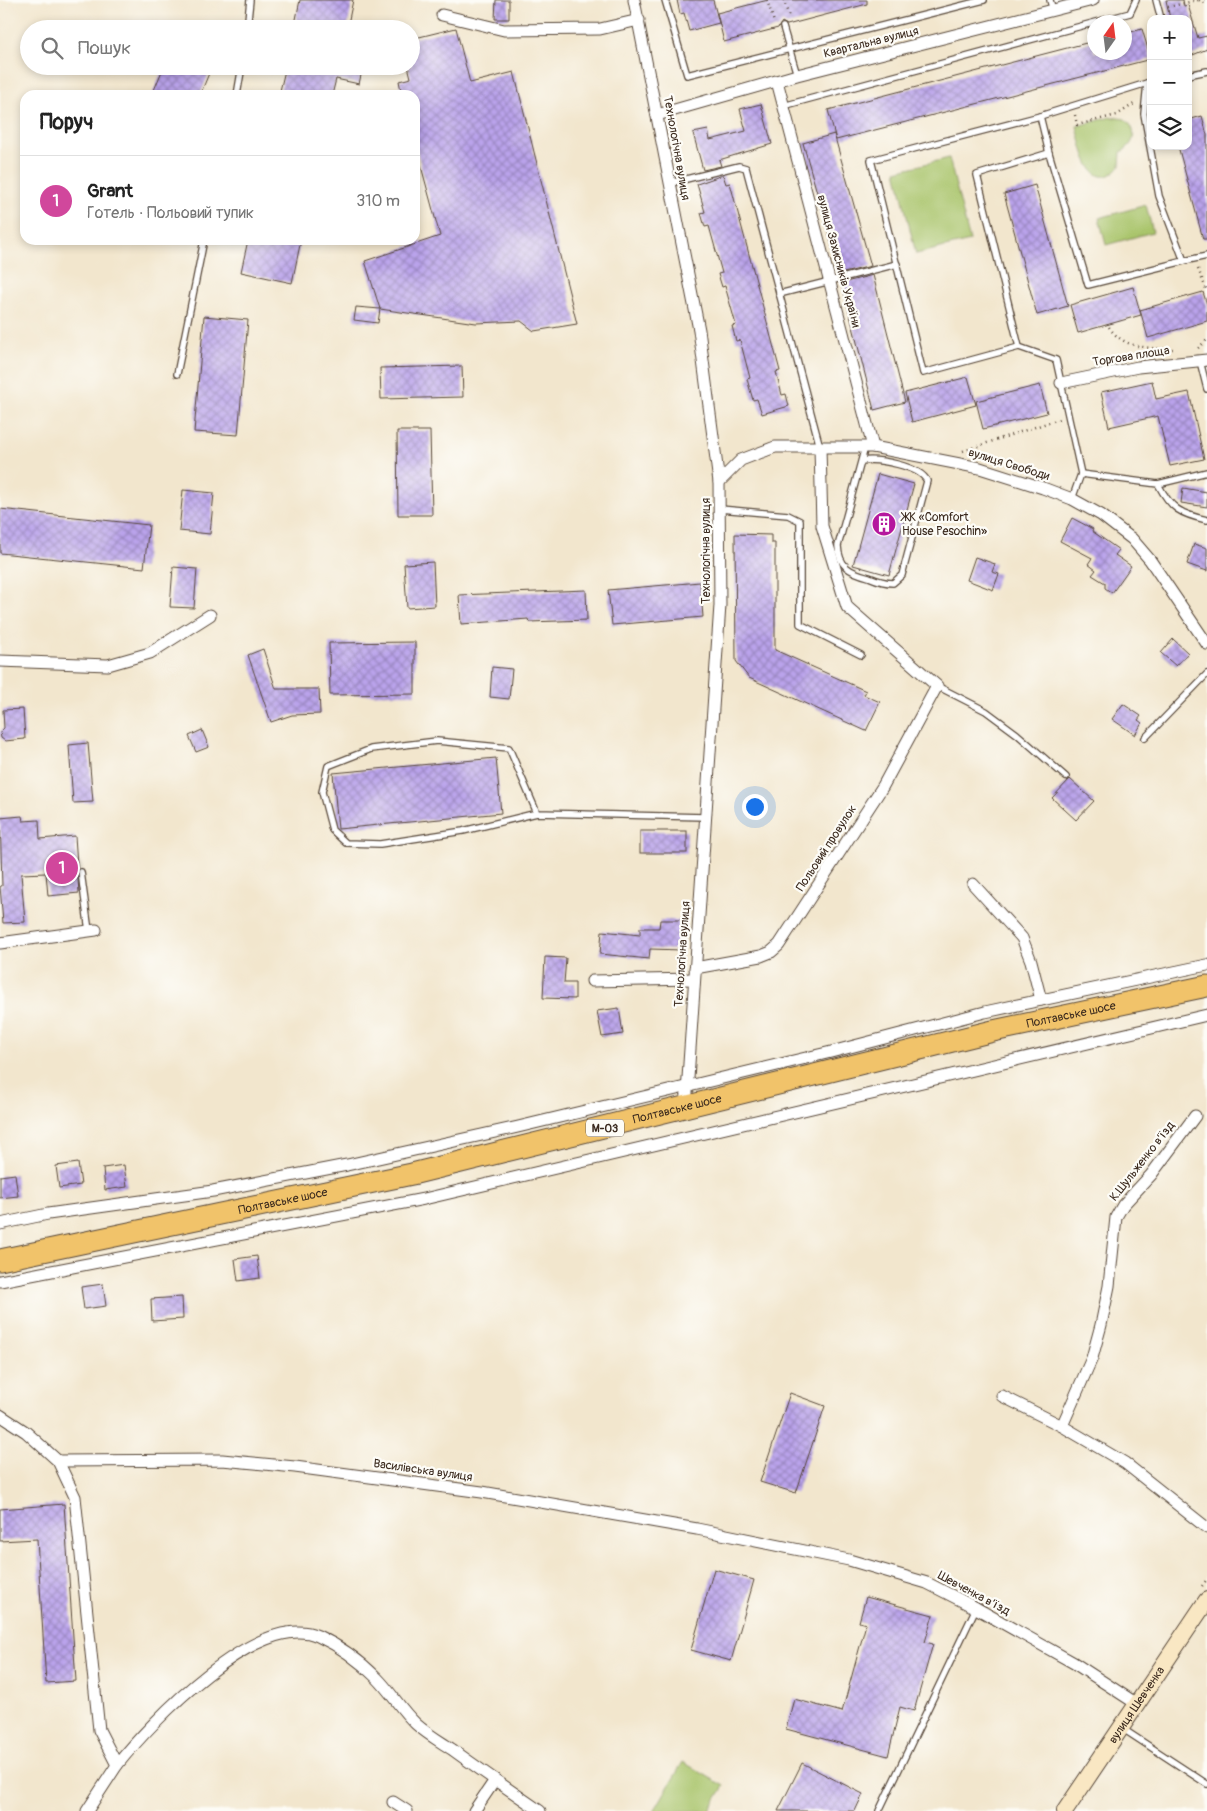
<!DOCTYPE html>
<html lang="uk">
<meta charset="utf-8">
<style>
body{margin:0;font-family:Pangolin,sans-serif;background:#f2f2f2;color:#222}
.controls{position:absolute;right:15px;top:15px;display:grid;overflow:hidden;border-radius:10px;box-shadow:0 2px 8px #0003}
.controls button{width:45px;height:45px;display:grid;place-items:center;padding:0;border:0;border-bottom:1px solid #e0e0e0;background:#fff;color:#222;font:25px sans-serif}
.compass{position:absolute;left:1087px;top:15px;width:45px;height:45px;border-radius:50%;background:#fff;box-shadow:0 2px 8px #0003;rotate:14deg}
.you{position:absolute;left:754px;top:806px;width:18px;height:18px;margin:-12px;border:4px solid #fff;border-radius:50%;background:#1a73e8;box-shadow:0 0 0 8px #1a73e833}
.badge{display:grid;place-items:center;width:32px;height:32px;border-radius:50%;background:#2563eb;color:#fff;font-size:16px;font-weight:700}
.pin{position:absolute;translate:-50% -50%;border:2px solid #fff;box-shadow:0 1px 5px #0006}
.list{margin:0;padding:0;list-style:none}
h2{display:flex;justify-content:space-between;align-items:center;height:65px;margin:0;padding:0 20px;font-size:21px}
h2 small{font-size:16px;font-weight:400;color:#767676}
.list li{display:grid;grid-template-columns:32px 1fr auto;gap:15px;align-items:center;box-sizing:border-box;height:90px;padding:0 20px;border-top:1px solid #e0e0e0}
.list b{display:block;font-size:19px;white-space:nowrap}
.list p{margin:0;font-size:16px;white-space:nowrap;color:#767676}
.list em{font-size:16px;font-style:normal;color:#767676}
.icon{flex:none;width:28px;height:28px;fill:none;stroke:currentColor;stroke-width:2;stroke-linecap:round;stroke-linejoin:round}
.map{position:relative;flex:none;width:1207px;height:1811px;overflow:hidden}
.search{position:absolute;background:#fff;box-shadow:0 2px 8px #0003;left:20px;top:20px;width:400px;height:55px;display:flex;align-items:center;gap:12px;box-sizing:border-box;padding:0 18px;border-radius:28px;color:#767676;font-size:19px}
.panel{position:absolute;background:#fff;box-shadow:0 2px 8px #0003;left:20px;top:90px;width:400px;height:155px;border-radius:15px}
.map>svg:first-child{display:block}
.park{fill:#a9c46a;stroke:#727744}
.building{fill:url(#building-cross-hatch)}
.lines{fill:none;stroke-linecap:round;stroke-linejoin:round}
.lane-casing{stroke:#564638;stroke-width:8}
.street-casing{stroke:#564638;stroke-width:13}
.secondary-casing{stroke:#564638;stroke-width:18}
.highway-casing{stroke:#564638;stroke-width:23}
.path{stroke:#564638;stroke-width:2.5;stroke-dasharray:1 4;stroke-linecap:butt}
.lane{stroke:#fff;stroke-width:5.5}
.street{stroke:#fff;stroke-width:11}
.secondary{stroke:#f9e7c3;stroke-width:16}
.highway{stroke:#f1c36a;stroke-width:21}
.labels{text-anchor:middle;stroke-width:4.5;stroke-linejoin:round;paint-order:stroke}
.shield{fill:#fdfcf7;stroke:#75695f;stroke-width:1}
.shield-label{font-size:11px;font-weight:bold;fill:#3b2a1e}
.street-label{font-size:12px;fill:#3b2a1e;stroke:#fdfcf7}
.poi-label{font-size:12px;fill:#3b2a1e;stroke:#fdfcf7;text-anchor:start}
</style>
<div class="map">
<svg width="1207" height="1811" viewBox="0 0 1207 1811">
<defs>
<pattern id="building-cross-hatch" width="8" height="8" patternUnits="userSpaceOnUse" patternTransform="scale(1.25)"><rect width="8" height="8" fill="#baa3eb"/><path d="M0 0l8 8M0 8l8-8" fill="none" stroke="#9885be"/></pattern>
</defs>
<rect width="100%" height="100%" fill="#fdfcf7"/>
<filter id="ink" filterUnits="userSpaceOnUse"><feTurbulence type="fractalNoise" baseFrequency=".02" numOctaves="2"/><feDisplacementMap in="SourceGraphic" scale="10" xChannelSelector="R" yChannelSelector="G"/><feConvolveMatrix kernelMatrix="1 2 1 2 8 2 1 2 1" color-interpolation-filters="sRGB"/></filter>
<filter id="wash" filterUnits="userSpaceOnUse"><feTurbulence type="fractalNoise" baseFrequency=".0096" numOctaves="4" result="noise"/><feDisplacementMap in="SourceGraphic" scale="20" xChannelSelector="R" yChannelSelector="G"/><feGaussianBlur stdDeviation="1.12" result="paint"/><feColorMatrix in="noise" values="0 0 0 0 0 0 0 0 0 0 0 0 0 0 0 0 0 1.4 0 .05"/><feComposite in="paint" operator="in"/></filter>
<g filter="url(#wash)">
<rect width="100%" height="100%" fill="#f2e6cd"/>
<g class="park">
<path d="M1111 117 1125 119C1138 130 1136 144 1121 152L1120 166C1091 199 1081 144 1077 126Z"/>
<polygon points="949,158 970,241 916,254 896,171"/>
<polygon points="1146,205 1153,232 1106,245 1099,218"/>
<polygon points="683,1762 724,1786 709,1811 654,1811"/>
</g>
<g id="blocks">
<g class="building">
<polygon points="300,0 353,0 347,29 294,29"/>
<polygon points="496,0 509,0 509,19 495,19"/>
<polygon points="677,0 713,0 719,23 689,31 684,13 680,14"/>
<polygon points="768,0 867,0 867,4 787,25 782,22 778,28 724,42 717,13"/>
<polygon points="1166,0 1183,0 1184,6 1188,5 1198,38 1207,36 1207,49 1188,57 1188,19 1170,19"/>
<polygon points="456,28 470,83 514,72 577,324 534,331 521,321 476,323 380,309 365,261 440,236 415,144 415,95 402,95 399,81 411,78 408,66 411,66 411,39"/>
<polygon points="1142,29 1151,59 836,140 828,110 1094,41 1094,52 1124,52 1124,34"/>
<polygon points="164,66 212,66 200,95 152,95"/>
<polygon points="286,66 363,66 359,84 336,79 332,95 279,95"/>
<polygon points="761,104 772,144 719,160 721,166 703,170 693,133 708,130 710,140 746,131 740,109"/>
<polygon points="1202,116 1207,135 1207,239 1203,239 1178,146 1188,146 1188,120"/>
<polygon points="834,134 871,266 840,274 803,143"/>
<polygon points="723,175 726,184 730,183 780,371 776,372 782,395 786,394 789,406 762,414 757,399 753,400 747,379 750,378 740,340 736,341 732,326 736,325 725,286 722,287 718,274 722,273 709,226 705,227 701,213 705,212 697,184"/>
<polygon points="1035,185 1068,306 1037,315 1004,194"/>
<polygon points="248,240 301,240 292,283 241,272"/>
<polygon points="873,275 905,402 874,410 842,283"/>
<polygon points="1133,287 1141,315 1078,333 1070,305"/>
<polygon points="1203,292 1207,305 1207,321 1148,338 1140,310"/>
<polygon points="356,307 380,309 378,323 354,320"/>
<polygon points="204,316 248,320 238,435 194,432"/>
<polygon points="462,366 463,397 381,399 380,368"/>
<polygon points="968,377 976,405 912,422 905,393"/>
<polygon points="1152,381 1156,399 1189,392 1204,459 1170,466 1158,416 1109,427 1101,392"/>
<polygon points="1040,385 1047,413 983,429 976,401"/>
<polygon points="397,431 430,431 432,515 398,515"/>
<polygon points="878,474 914,484 889,575 853,565"/>
<polygon points="1183,488 1207,492 1207,507 1181,503"/>
<polygon points="183,490 214,493 210,534 179,531"/>
<polygon points="0,509 149,525 144,568 0,553"/>
<polygon points="1072,518 1093,529 1092,531 1119,550 1115,555 1131,566 1112,593 1105,588 1105,583 1092,575 1096,570 1088,564 1092,558 1060,541"/>
<polygon points="735,534 771,535 771,543 775,543 775,650 866,691 864,695 880,702 866,731 749,678 736,661"/>
<polygon points="1194,544 1207,548 1207,571 1187,564"/>
<polygon points="975,557 995,564 992,572 999,574 993,590 967,580"/>
<polygon points="433,562 435,606 407,608 404,564"/>
<polygon points="173,567 197,569 194,608 170,607"/>
<polygon points="700,582 703,617 612,625 608,590"/>
<polygon points="586,590 587,620 529,622 528,619 461,624 459,595"/>
<polygon points="1173,639 1188,653 1176,666 1161,653"/>
<polygon points="415,642 415,694 330,695 329,643"/>
<polygon points="263,649 276,689 319,689 320,714 292,715 271,722 248,655"/>
<polygon points="492,667 512,669 509,699 490,697"/>
<polygon points="1123,704 1141,716 1138,720 1142,723 1135,735 1112,719"/>
<polygon points="23,709 25,739 5,741 1,738 0,732 4,728 3,710"/>
<polygon points="202,730 209,747 196,752 189,736"/>
<polygon points="88,743 93,802 73,803 69,745"/>
<polygon points="496,758 501,813 338,829 333,773"/>
<polygon points="1070,779 1094,801 1076,820 1052,798"/>
<polygon points="22,816 23,821 39,820 40,839 75,836 79,893 48,896 46,873 21,874 25,922 3,923 0,886 2,886 0,818"/>
<rect x="640" y="831" width="47" height="22"/>
<polygon points="660,920 683,920 682,950 650,949 649,959 600,954 602,931 640,935 640,928 659,928"/>
<polygon points="545,957 566,958 564,983 575,983 575,999 543,998"/>
<polygon points="619,1008 623,1034 602,1037 597,1011"/>
<polygon points="78,1163 81,1185 59,1188 56,1166"/>
<polygon points="124,1165 127,1187 105,1190 103,1168"/>
<polygon points="15,1174 18,1196 0,1198 0,1176"/>
<polygon points="257,1256 260,1278 238,1281 235,1259"/>
<polygon points="103,1284 106,1306 84,1309 81,1287"/>
<polygon points="182,1297 183,1319 152,1321 151,1299"/>
<polygon points="790,1393 825,1406 796,1493 760,1482"/>
<polygon points="64,1504 76,1681 46,1683 37,1539 0,1541 0,1509"/>
<polygon points="714,1569 754,1580 731,1661 691,1650"/>
<polygon points="866,1597 933,1615 925,1642 933,1644 914,1711 900,1707 888,1756 786,1729 794,1699 842,1712 866,1624 859,1622"/>
<polygon points="802,1763 863,1794 855,1811 778,1811"/>
</g>
</g>
</g>
<g filter="url(#ink)">
<use href="#blocks" fill-opacity="0" stroke="#564638" stroke-width="1"/>
<g class="lines">
<defs>
<g id="lane">
<polyline points="665,0 687,75 984,0"/>
<polyline points="1050,0 1053,11"/>
<polyline points="1156,0 1161,19"/>
<polyline points="783,27 797,75"/>
<polyline points="247,29 250,0"/>
<polyline points="1188,75 1207,71"/>
<polyline points="1151,83 1147,83 1144,114 1159,196 1184,261 1207,256"/>
<polyline points="237,95 242,66"/>
<polyline points="783,106 1130,13 1136,0"/>
<polyline points="1040,116 1049,153"/>
<polyline points="670,183 739,166 746,168 820,447"/>
<polyline points="779,294 897,264"/>
<polyline points="1019,347 977,175 1049,153 1088,285 1184,261"/>
<polyline points="1200,361 1207,389"/>
<polyline points="177,374 204,240"/>
<path d="M862 461C877 458 920 466 927 481L902 575 893 583C885 583 876 580 869 577 850 572 839 567 838 546L865 447"/>
<path d="M1081 474 1158 484C1171 509 1180 514 1207 520"/>
<polyline points="1158,484 1207,472"/>
<polyline points="1072,499 1081,474 1056,360 1019,347 923,373 871,160 1040,116 1147,83"/>
<polyline points="720,509 788,515 800,521 800,624 861,655"/>
<polyline points="937,686 986,711 1017,734 1066,777"/>
<polyline points="1145,738 1207,674"/>
<polyline points="537,813 509,748 437,741 371,749 328,766 322,792 332,830 346,843 380,844 463,831 537,813 705,817"/>
<polyline points="81,872 89,931"/>
<polyline points="1123,1729 1207,1784"/>
<polyline points="879,1811 976,1608"/>
</g>
<g id="street">
<polyline points="634,0 699,330 719,482 720,605 686,1108"/>
<polyline points="442,15 504,30 600,29 639,20"/>
<polyline points="777,81 873,447"/>
<polyline points="657,115 797,75 1093,0"/>
<polyline points="1061,383 1138,367 1207,360"/>
<polyline points="719,482 741,460 775,447 873,447 980,468 1043,488 1072,499 1101,515 1132,539 1150,560 1207,644"/>
<polyline points="0,661 108,665 150,653 210,615"/>
<polyline points="973,884 1022,938 1031,961 1041,1000"/>
<polyline points="0,943 96,930"/>
<polyline points="695,968 761,956 771,952 779,945 883,786 937,686 847,607 822,526 820,447"/>
<polyline points="592,981 694,979"/>
<polyline points="0,1224 48,1214 213,1191 347,1165 518,1127 831,1052 985,1012 1207,965"/>
<polyline points="0,1281 424,1199 1207,1015"/>
<polyline points="1002,1396 1062,1426 1125,1463 1207,1528"/>
<polyline points="0,1415 26,1432 58,1461 75,1497 99,1730 117,1765 87,1811"/>
<polyline points="1062,1426 1092,1358 1101,1325 1109,1286 1116,1217 1123,1205 1151,1175 1195,1116"/>
<polyline points="58,1461 222,1460 295,1467 482,1492 697,1529 849,1560 927,1583 976,1608 1074,1663 1137,1704"/>
<path d="M117 1765C151 1722 258 1610 318 1636 340 1646 360 1661 377 1678 391 1692 401 1710 416 1724 427 1734 441 1742 453 1750 482 1771 511 1791 540 1811"/>
<polyline points="393,1802 407,1811"/>
<polyline points="474,1811 495,1780"/>
</g>
<g id="secondary">
<path id="s1" d="M1065 1811 1207 1600"/>
</g>
<g id="highway">
<path id="s2" d="M0 1260 412 1174 993 1031 1207 986"/>
</g>
</defs>
<use href="#lane" class="lane-casing"/>
<use href="#street" class="street-casing"/>
<use href="#secondary" class="secondary-casing"/>
<use href="#highway" class="highway-casing"/>
<g class="path">
<polyline points="767,0 774,22"/>
<polyline points="784,0 789,18"/>
<polyline points="1199,0 1207,3"/>
<polyline points="1168,7 1198,0"/>
<polyline points="1075,115 1077,125 1117,115 1134,104"/>
<polyline points="1198,269 1207,291"/>
<path d="M1109 327C1123 349 1149 348 1173 349"/>
<polyline points="1198,348 1207,340"/>
<polyline points="963,451 1059,419"/>
<polyline points="1202,1586 1207,1579"/>
</g>
<use href="#lane" class="lane"/>
<use href="#street" class="street"/>
<use href="#secondary" class="secondary"/>
<use href="#highway" class="highway"/>
</g>
</g>
<defs>
<symbol id="building-disc" viewBox="-11 -11 22 22"><circle r="9.5" fill="#b5179e" stroke="#fdfcf7"/><path d="M-4-6H4V6H1V3H-1V6H-4ZM-2.5-4.3h1.7v1.8h-1.7ZM.8-4.3h1.7v1.8H.8ZM-2.5-1h1.7V.8h-1.7ZM.8-1h1.7V.8H.8Z" fill="#fff"/></symbol>
</defs>
<g fill-rule="evenodd">
<use href="#building-disc" x="870" y="510" width="28" height="28"/>
</g>
<g class="labels">
<rect class="shield" x="586" y="1119.5" width="38" height="17" rx="4"/>
<g class="shield-label">
<text x="605" y="1132">М-03</text>
</g>
<g class="street-label">
<text transform="translate(871 42) rotate(-14)" y="4">Квартальна вулиця</text>
<text transform="translate(677 148) rotate(80)" y="4">Технологічна вулиця</text>
<text transform="translate(839 261) rotate(75)" y="4">вулиця Захисників України</text>
<text transform="translate(1131 356) rotate(-9)" y="4">Торгова площа</text>
<text transform="translate(1009 464) rotate(17)" y="4">вулиця Свободи</text>
<text transform="translate(706 551) rotate(-90)" y="4">Технологічна вулиця</text>
<text transform="translate(826 848) rotate(-57)" y="4">Польовий провулок</text>
<text transform="translate(682 954) rotate(-86)" y="4">Технологічна вулиця</text>
<text dy="4" stroke="none"><textPath href="#s2" startOffset="1099">Полтавське шосе</textPath></text>
<text dy="4" stroke="none"><textPath href="#s2" startOffset="694">Полтавське шосе</textPath></text>
<text transform="translate(1142 1161) rotate(-52)" y="4">К.Шульженко в’їзд</text>
<text dy="4" stroke="none"><textPath href="#s2" startOffset="289">Полтавське шосе</textPath></text>
<text transform="translate(423 1470) rotate(8)" y="4">Василівська вулиця</text>
<text transform="translate(974 1593) rotate(28)" y="4">Шевченка в’їзд</text>
<text dy="4" stroke="none"><textPath href="#s1" startOffset="128">вулиця Шевченка</textPath></text>
</g>
<g class="poi-label">
<text x="902" y="521">ЖК «Comfort<tspan x="902" dy="14">House Pesochin»</tspan></text>
</g>
</g>
</svg>
<div class="controls">
<button>+</button>
<button>−</button>
<button><svg class="icon" aria-label="layers" viewBox="0 0 24 24"><path d="M12 4l9 5-9 5-9-5zM3 14l9 5 9-5"/></svg></button>
</div>
<svg class="compass" viewBox="-18 -18 36 36"><path d="M0-13l5 13h-10z" fill="#e53935"/><path d="M0 13l5-13h-10z" fill="#767676"/></svg>
<div class="you"></div>
<div class="pin badge" style="left:62px;top:868px;background:#d1479c">1</div>
<div class="search"><svg class="icon" aria-label="search" viewBox="0 0 24 24"><circle cx="10" cy="10" r="6"/><path d="M15 15l6 6"/></svg>Пошук</div>
<section class="panel">
<h2>Поруч<small></small></h2>
<ul class="list">
<li><span class="badge" style="background:#d1479c">1</span><div><b>Grant</b><p>Готель · Польовий тупик</p></div><em>310 m</em></li>
</ul>
</section>
</div>
